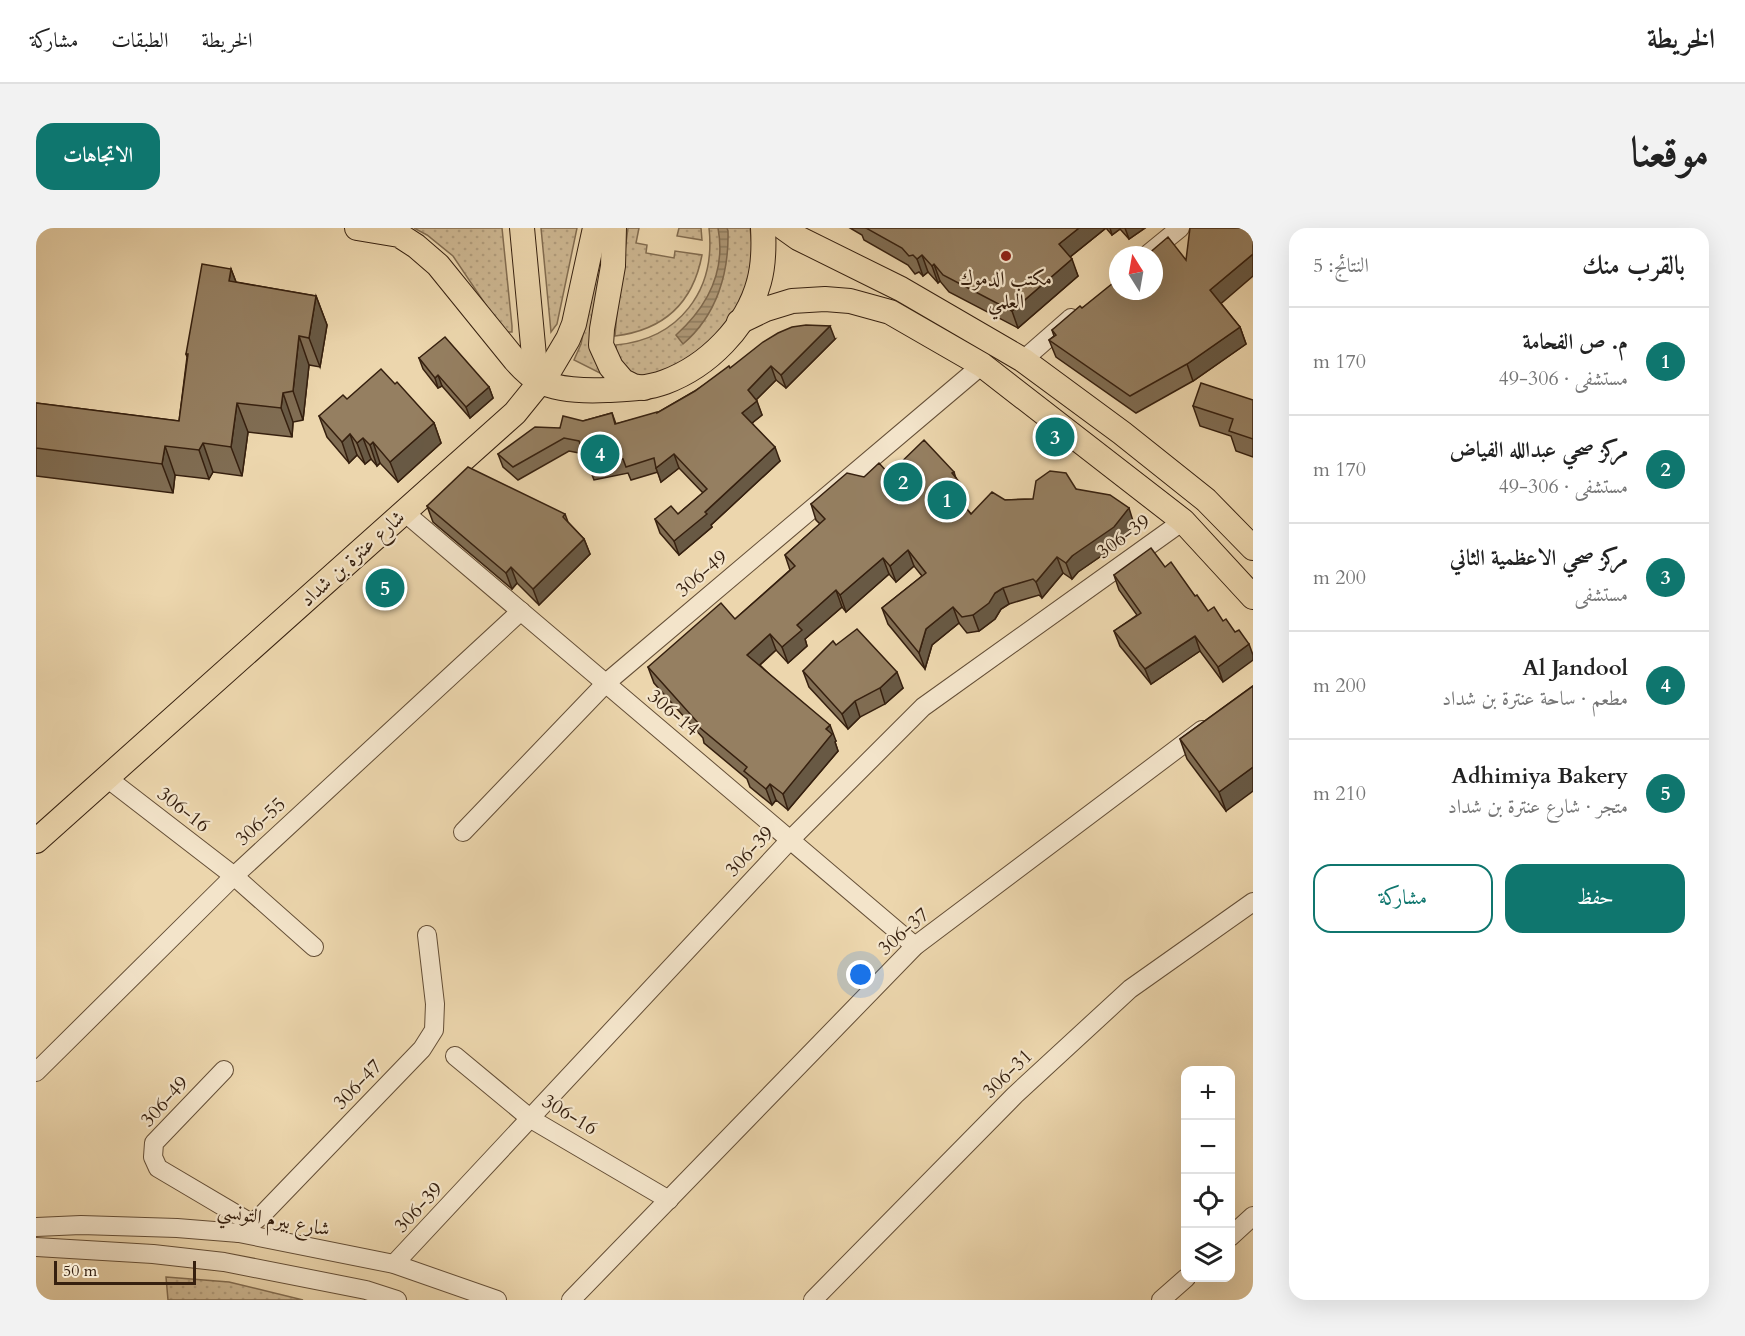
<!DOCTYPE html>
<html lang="ar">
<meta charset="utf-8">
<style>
body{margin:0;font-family:Cardo,Amiri,serif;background:#f2f2f2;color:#222;direction:rtl}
.controls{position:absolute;right:18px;bottom:18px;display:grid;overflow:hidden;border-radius:12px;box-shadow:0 6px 24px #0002}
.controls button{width:54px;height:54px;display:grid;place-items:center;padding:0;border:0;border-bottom:2px solid #e0e0e0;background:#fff;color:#222;font:30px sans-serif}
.compass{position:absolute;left:1073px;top:18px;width:54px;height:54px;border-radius:50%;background:#fff;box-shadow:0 6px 24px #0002;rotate:349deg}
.scale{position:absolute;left:18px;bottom:15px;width:142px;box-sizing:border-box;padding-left:6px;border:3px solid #36200f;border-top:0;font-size:16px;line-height:21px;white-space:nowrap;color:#36200f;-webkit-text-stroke:4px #f3e4ca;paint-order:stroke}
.you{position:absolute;left:825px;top:747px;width:21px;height:21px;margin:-15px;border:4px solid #fff;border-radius:50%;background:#1a73e8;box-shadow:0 0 0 9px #1a73e833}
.badge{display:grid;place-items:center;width:39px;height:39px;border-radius:50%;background:#0f766e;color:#fff;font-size:20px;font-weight:700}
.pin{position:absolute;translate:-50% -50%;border:3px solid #fff;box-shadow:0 2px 6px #0006}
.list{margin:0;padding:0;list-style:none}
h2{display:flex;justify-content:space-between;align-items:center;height:78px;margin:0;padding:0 24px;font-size:26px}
h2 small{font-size:20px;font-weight:400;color:#767676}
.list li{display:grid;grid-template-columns:39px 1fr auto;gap:18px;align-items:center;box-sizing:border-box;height:108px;padding:0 24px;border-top:2px solid #e0e0e0}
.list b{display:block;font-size:22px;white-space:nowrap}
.list p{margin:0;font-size:20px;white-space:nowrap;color:#767676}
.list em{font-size:20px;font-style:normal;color:#767676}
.actions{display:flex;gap:12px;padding:18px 24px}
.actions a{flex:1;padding:14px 0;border:2px solid #0f766e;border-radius:18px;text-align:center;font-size:21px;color:#0f766e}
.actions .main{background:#0f766e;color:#fff}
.icon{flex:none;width:33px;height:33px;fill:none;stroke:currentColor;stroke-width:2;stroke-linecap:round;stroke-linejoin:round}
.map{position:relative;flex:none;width:1217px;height:1072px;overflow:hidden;direction:ltr;border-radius:18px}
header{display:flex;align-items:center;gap:36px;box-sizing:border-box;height:84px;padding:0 30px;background:#fff;border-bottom:2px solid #e0e0e0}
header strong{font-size:28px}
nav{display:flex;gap:33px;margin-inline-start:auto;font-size:21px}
.intro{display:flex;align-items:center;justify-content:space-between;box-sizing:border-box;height:144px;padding:0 36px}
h1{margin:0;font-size:42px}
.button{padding:15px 27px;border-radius:18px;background:#0f766e;color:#fff;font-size:21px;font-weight:700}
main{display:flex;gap:36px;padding:0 36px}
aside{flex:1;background:#fff;border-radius:18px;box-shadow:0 6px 24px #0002}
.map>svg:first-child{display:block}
.green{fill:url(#green-dots);stroke:#826c50;stroke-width:1.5}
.water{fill:url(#water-rules);stroke:#7e684d;stroke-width:1.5}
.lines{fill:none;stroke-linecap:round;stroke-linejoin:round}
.minor-casing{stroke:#644e36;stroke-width:20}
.major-casing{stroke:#36200f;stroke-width:26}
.minor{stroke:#f3e4ca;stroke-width:18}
.major{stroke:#ecd6ad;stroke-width:24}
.wall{fill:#806d53;stroke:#36200f;stroke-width:1.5}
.shaded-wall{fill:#685944;stroke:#36200f;stroke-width:1.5}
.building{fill:#957f61;stroke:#36200f;stroke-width:1.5}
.poi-dot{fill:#8f2418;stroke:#f3e4ca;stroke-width:2}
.labels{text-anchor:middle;stroke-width:4.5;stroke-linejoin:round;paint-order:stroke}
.poi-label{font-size:20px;fill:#36200f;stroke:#f3e4ca}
.street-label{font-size:20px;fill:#36200f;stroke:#f3e4ca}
</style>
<header>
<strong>الخريطة</strong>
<nav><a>الخريطة</a><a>الطبقات</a><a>مشاركة</a></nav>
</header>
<div class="intro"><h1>موقعنا</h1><a class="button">الاتجاهات</a></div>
<main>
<aside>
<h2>بالقرب منك<small>النتائج: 5</small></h2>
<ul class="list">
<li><span class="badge">1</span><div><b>م. ص الفحامة</b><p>مستشفى · 306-49</p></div><em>170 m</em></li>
<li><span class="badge">2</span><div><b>مركز صحي عبدالله الفياض</b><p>مستشفى · 306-49</p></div><em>170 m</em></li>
<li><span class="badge">3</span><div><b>مركز صحي الاعظمية الثاني</b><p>مستشفى</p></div><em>200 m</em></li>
<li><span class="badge">4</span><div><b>Al Jandool</b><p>مطعم · ساحة عنترة بن شداد</p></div><em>200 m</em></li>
<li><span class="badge">5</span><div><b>Adhimiya Bakery</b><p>متجر · شارع عنترة بن شداد</p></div><em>210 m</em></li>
</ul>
<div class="actions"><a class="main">حفظ</a><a>مشاركة</a></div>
</aside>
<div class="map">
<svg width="1217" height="1072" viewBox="0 0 1217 1072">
<defs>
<pattern id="green-dots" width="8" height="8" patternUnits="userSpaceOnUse" patternTransform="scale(1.5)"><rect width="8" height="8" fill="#cdb792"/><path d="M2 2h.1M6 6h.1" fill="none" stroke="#b19d7d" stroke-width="1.8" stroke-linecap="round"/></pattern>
<pattern id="water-rules" width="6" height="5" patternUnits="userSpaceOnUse" patternTransform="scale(1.5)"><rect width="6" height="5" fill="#ae9877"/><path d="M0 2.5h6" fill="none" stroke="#8e7c60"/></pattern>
</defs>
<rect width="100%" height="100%" fill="#ecd6ad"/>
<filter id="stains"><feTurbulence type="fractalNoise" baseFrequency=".00333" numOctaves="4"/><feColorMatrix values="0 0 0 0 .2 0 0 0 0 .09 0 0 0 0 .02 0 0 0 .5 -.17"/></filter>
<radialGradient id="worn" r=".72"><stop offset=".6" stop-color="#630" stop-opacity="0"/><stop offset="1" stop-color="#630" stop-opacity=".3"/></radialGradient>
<g class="green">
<polygon points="378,0 466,0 476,98 476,104 471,104 464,98 417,28 391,7"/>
<polygon points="505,0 541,0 521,96 515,104"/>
<polygon points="569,0 566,146 538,132 545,116"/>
<path d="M592 0H603L600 15 611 17 610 25 638 30 639 23 666 27C657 75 628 102 579 108L581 83Z"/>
<polygon points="643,0 665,0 666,12 641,8"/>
<path d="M673 0H714L717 25 713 53 704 77 680 112 646 138 600 152 581 130 580 117C643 111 680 63 673 0Z"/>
<polygon points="130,1049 193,1054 267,1072 132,1072"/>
</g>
<path class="water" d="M682 0H691L692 3C693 45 681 87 647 116L640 107C671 79 690 43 682 0Z"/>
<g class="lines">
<defs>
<g id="minor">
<polyline points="1111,27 1144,0"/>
<polyline points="987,132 1035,90"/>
<polyline points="368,284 879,718"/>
<polyline points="71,550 198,648 278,719"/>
<polyline points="427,604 570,455 946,137"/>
<polyline points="419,828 495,891 633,972"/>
<polyline points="188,842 118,915 117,929 122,940 215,995"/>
<polyline points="0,844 198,648 485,383"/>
<polyline points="0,999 45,997 141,1000 203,1005 358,1036 461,1072"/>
<polyline points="203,1005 225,988 386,821 398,802 399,776 391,707"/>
<polyline points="1194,1009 1217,988"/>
<polyline points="0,1019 117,1026 188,1034 330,1062 361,1072"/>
<polyline points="358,1036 754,612 887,479 1147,293"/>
<polyline points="535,1072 879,718 1166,502"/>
<polyline points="777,1072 979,867 1094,761 1217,674"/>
<polyline points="1125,1072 1150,1050"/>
</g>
<g id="major">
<path d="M321 0 363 7 380 18 402 37 479 132C486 140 494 148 503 153 521 162 551 163 571 162 590 161 610 161 629 154 672 138 711 99 723 54 728 36 728 18 727 0"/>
<polyline points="486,0 498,128 504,153"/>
<polyline points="578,0 577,38 566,101 565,117 575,139 587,153 597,158 608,160"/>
<polyline points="748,0 762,10 865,61 987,132 1086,205 1170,272 1217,320"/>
<polyline points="703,94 730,81 756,73 789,71 814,73 854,84 946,137 1147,293 1217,369"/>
<polyline points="0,613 479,185 513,143 532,111 538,96 559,0"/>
</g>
</defs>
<use href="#minor" class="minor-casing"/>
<use href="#major" class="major-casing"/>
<use href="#minor" class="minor"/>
<use href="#major" class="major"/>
</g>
<g class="wall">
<polygon points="814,0 1070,0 1034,29 1042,48 982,100 913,64 904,53 902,55 892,44 887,48 883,44 879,46 872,37 828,12 826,7"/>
<polygon points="1070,0 1109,0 1093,11 1084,1 1076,7"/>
<polygon points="1150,32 1204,99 1210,116 1157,153 1100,185 1020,129 1013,112 1018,108 1016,102 1046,80"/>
<polygon points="195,41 200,54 280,68 291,97 284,139 273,137 267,192 257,194 256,209 212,204 206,248 177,244 173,251 139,247 137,265 0,248 0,175 143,193 151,129 150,126"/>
<polygon points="799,111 750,160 740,152 720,172 726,187 716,195 744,233 675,297 676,299 643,327 624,305 619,291 642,286 667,265 643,240 625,254 622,244 595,252 592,245 558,252 548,226 533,223 482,252 467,239 462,226 524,200 547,193 576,185 580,196 621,185 659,163 694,140"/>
<polygon points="383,130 453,159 457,170 434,190 406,158 402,160 387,141"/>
<polygon points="359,156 398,195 405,215 362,254 344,235 341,238 335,231 329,236 321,227 313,235 291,209 283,188"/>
<polygon points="1217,172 1217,229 1200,223 1195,208 1164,198 1157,178"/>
<polygon points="853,246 920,250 930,271 926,275 935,286 969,272 997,271 1040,261 1098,296 1084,315 1042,344 1036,351 1027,345 1006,370 1003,367 973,376 965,381 959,391 943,403 931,405 923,395 896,417 889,441 852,396 846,380 886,348 878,338 860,354 853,346 810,384 806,379 769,411 771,418 752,435 740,422 724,437 800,513 799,514 802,523 752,582 740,572 736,577 714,559 711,551 668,515 667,510 618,455 612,439 699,391 754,342 749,327 784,296 780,292 775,276 828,249"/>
<polygon points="391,278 529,286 532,294 548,311 554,326 503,377 481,355 476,361 397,294"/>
<polygon points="1129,339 1159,368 1187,454 1164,423 1115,456 1084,418 1078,403 1101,387 1083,362 1078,347"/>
<polygon points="800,417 867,460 849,476 824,489 812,501 773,459 767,443"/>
<polygon points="1217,458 1190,583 1151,531 1144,511"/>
</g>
<g class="shaded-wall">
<polygon points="1043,0 1070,0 1029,33 1023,16"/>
<polygon points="1074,0 1084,0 1084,1 1076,7"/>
<polygon points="1089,0 1109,0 1093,11"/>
<polygon points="1217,26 1217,48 1181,79 1174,62"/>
<polygon points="886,27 892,44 887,48 881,31"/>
<polygon points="1036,31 1042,48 982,100 976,83"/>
<polygon points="898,36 904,53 902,55 896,38"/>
<polygon points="195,41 206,70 193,53"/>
<polygon points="280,68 291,97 284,139 273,110"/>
<polygon points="794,98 799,111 750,160 745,147"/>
<polygon points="1204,99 1210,116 1157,153 1151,136"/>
<polygon points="263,108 273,137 267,192 257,163"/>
<polygon points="735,138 740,152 717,175 712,162"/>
<polygon points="402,147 406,158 402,160 399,150"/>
<polygon points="453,159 457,170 434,190 430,179"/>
<polygon points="247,165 257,194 256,209 245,180"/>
<polygon points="721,173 726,187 711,199 706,185"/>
<polygon points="201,175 212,204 206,248 195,219"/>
<polygon points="398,195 405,215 362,254 354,234"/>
<polygon points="314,206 321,227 313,235 306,214"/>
<polygon points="327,210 335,231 329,236 321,215"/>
<polygon points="337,214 344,235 341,238 334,217"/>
<polygon points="167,215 177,244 173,251 163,222"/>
<polygon points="129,218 139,247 137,265 126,236"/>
<polygon points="739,219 744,233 675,297 676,299 643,327 638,313"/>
<polygon points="638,226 643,240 625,254 620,240"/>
<polygon points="918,244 922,257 924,255 930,271 922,279 916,263 916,245"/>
<polygon points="1093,280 1098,296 1084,315 1042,344 1036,351 1030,335 1036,328"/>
<polygon points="548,311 554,326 503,377 497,361"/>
<polygon points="872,322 878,338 860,354 854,338"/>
<polygon points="1021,329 1027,345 1006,370 1000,354"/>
<polygon points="847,330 853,346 810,384 804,367"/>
<polygon points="475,339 481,355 476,361 470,345"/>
<polygon points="967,360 973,376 965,381 959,391 943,403 937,387 959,365"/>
<polygon points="800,362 806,379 769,411 771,418 752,435 746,419 761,397"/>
<polygon points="917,379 923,395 896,417 889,441 883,425 890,401"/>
<polygon points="734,406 740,422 717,443 711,427"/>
<polygon points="1159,408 1164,423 1115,456 1109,441"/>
<polygon points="1213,416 1217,427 1217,432 1187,454 1182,439"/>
<polygon points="861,444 867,460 849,476 844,460"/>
<polygon points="819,473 824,489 812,501 806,486"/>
<polygon points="794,497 800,513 799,514 802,523 752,582 747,566 790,501"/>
<polygon points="1217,539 1217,563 1190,583 1183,564"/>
<polygon points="734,556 740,572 736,577 730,561"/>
</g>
<g class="building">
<polygon points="830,0 1043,0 1023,16 1036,31 976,83 907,47 898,36 896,38 886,27 881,31 877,27 873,28 866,20"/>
<polygon points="1154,0 1217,0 1217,26 1174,62 1204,99 1151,136 1094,168 1013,112 1020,107 1016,102 1044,78 1046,80 1082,51 1082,63 1118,63 1118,27 1111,27 1132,9 1150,32"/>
<polygon points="166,36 195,41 193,53 280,68 273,110 263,108 257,163 247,165 245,180 201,175 195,219 167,215 163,222 129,218 126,236 0,220 0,175 143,193 152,126 150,126"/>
<polygon points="770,97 794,98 745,147 735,138 712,162 721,173 706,185 739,219 669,284 671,286 638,313 619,291 635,278 642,286 671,261 638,226 620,240 618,230 590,239 587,231 553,239 543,213 528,210 477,239 462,226 499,199 524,200 527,188 547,193 576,185 579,196 621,184 621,185 659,163 693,138 694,140 727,114 742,105 756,99"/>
<polygon points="409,109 453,159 430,179 402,147 399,150 383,130"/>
<polygon points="345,141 359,156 361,154 398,195 354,234 337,214 334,217 327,210 321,215 314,206 306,214 283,188 307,167 311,171"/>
<polygon points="1165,155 1217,172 1217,211 1193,203 1197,191 1157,178"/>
<polygon points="888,212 918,244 916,245 924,255 916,263 935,286 956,264 969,272 997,271 1000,253 1014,243 1030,245 1040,261 1074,267 1093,280 1078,299 1036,328 1030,335 1021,329 1000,354 997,351 967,360 959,365 953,375 937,387 926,389 917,379 890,401 883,425 846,380 890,345 872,322 854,338 847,330 804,367 800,362 761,397 766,402 746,419 734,406 711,427 794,497 790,501 796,506 747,566 734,556 730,561 708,543 711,539 663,499 664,497 612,439 685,375 699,391 759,338 749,327 789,291 775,276 811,245 828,249 843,235 853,246"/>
<polygon points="432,239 529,286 527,289 548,311 497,361 475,339 470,345 391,278"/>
<polygon points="1115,320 1129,339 1135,334 1159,368 1161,367 1172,383 1178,379 1187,393 1190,391 1199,404 1203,402 1213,416 1182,439 1159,408 1109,441 1078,403 1105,385 1078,347"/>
<polygon points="821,401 861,444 844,460 819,473 806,486 767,443 797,413 800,417"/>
<polygon points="1217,458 1217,539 1183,564 1144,511"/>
</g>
<circle class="poi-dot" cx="970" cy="28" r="6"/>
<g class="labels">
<g class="poi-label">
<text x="970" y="57">مكتب الدموك<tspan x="970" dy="23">العلمي</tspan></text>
</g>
<g class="street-label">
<text transform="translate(1087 308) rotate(-36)" y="7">306-39</text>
<text transform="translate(316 330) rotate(-42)" y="7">شارع عنترة بن شداد</text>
<text transform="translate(665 345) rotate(-40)" y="7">306-49</text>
<text transform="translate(638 484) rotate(40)" y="7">306-14</text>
<text transform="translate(148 581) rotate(38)" y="7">306-16</text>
<text transform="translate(224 593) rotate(-43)" y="7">306-55</text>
<text transform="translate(713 623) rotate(-47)" y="7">306-39</text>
<text transform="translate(867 703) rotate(-41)" y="7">306-37</text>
<text transform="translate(971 845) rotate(-44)" y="7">306-31</text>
<text transform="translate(321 856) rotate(-46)" y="7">306-47</text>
<text transform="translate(128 873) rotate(-48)" y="7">306-49</text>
<text transform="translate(534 886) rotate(31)" y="7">306-16</text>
<text transform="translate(382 979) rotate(-47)" y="7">306-39</text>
<text transform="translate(238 991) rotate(10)" y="7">شارع بيرم التونسي</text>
</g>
</g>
<rect width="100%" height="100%" filter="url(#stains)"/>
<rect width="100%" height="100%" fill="url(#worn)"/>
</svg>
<div class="controls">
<button>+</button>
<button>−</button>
<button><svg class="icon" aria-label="locate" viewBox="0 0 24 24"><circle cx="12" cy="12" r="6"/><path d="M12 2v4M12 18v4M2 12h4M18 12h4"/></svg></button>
<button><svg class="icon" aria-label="layers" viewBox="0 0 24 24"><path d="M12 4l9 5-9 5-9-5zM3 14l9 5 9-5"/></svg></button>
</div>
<svg class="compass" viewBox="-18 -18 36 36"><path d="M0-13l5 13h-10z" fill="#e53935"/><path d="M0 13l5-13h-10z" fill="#767676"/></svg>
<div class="scale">50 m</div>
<div class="you"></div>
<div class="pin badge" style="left:911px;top:272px">1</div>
<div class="pin badge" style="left:867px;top:254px">2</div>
<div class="pin badge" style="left:1019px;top:209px">3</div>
<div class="pin badge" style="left:564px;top:226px">4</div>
<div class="pin badge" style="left:349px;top:360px">5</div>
</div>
</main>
